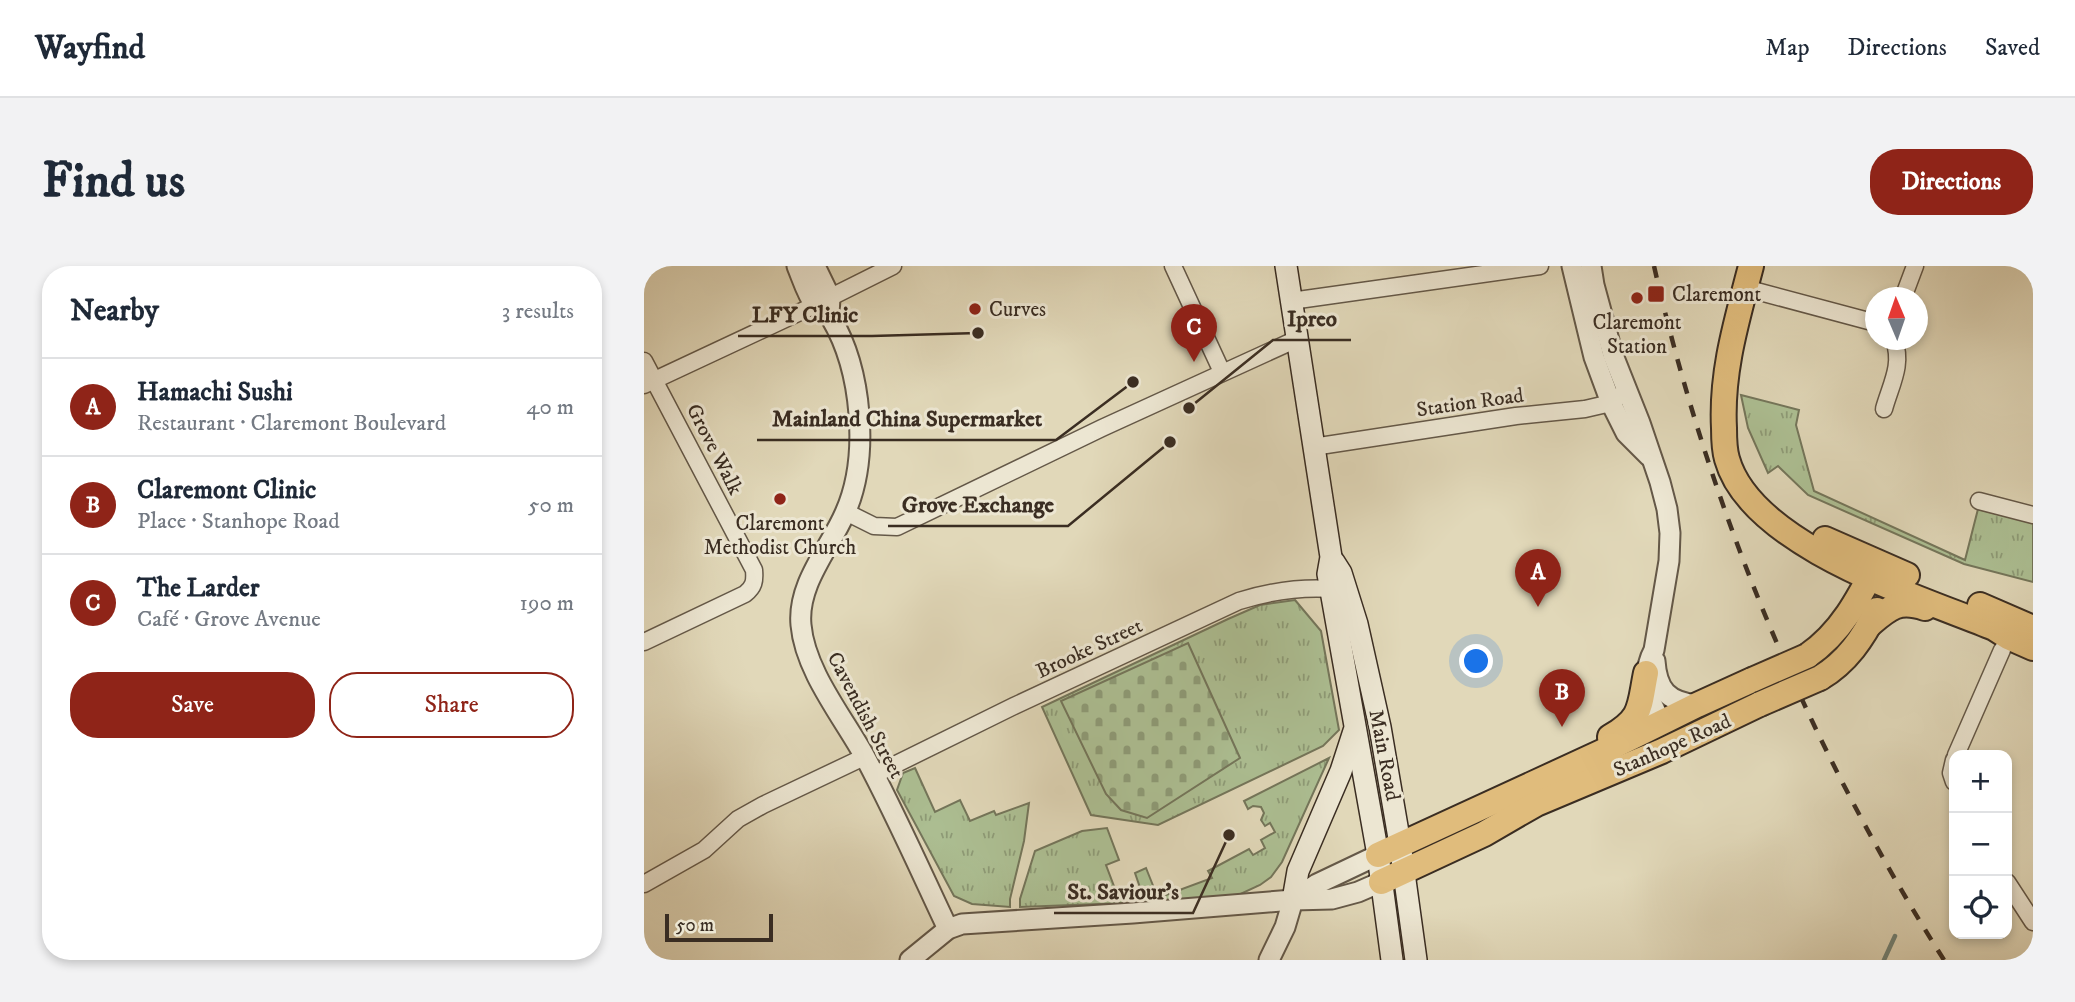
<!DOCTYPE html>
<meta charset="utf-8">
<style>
body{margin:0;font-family:"IM FELL DW Pica",serif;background:#f2f2f3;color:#1f2937}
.controls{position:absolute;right:21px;bottom:21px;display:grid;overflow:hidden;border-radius:14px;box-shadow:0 4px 10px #0003}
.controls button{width:63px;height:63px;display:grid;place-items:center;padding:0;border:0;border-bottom:2px solid #e0e1e3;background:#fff;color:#1f2937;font:35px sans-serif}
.compass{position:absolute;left:1221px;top:21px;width:63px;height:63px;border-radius:50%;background:#fff;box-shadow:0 4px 10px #0003;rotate:358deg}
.scale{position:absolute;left:21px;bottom:18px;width:108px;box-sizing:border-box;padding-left:7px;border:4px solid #3a2d22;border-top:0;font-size:19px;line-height:24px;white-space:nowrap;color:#3a2d22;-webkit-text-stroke:5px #ece6d2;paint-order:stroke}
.you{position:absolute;left:833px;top:396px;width:24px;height:24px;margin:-18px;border:5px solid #fff;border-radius:50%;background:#1a73e8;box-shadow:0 0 0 10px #1a73e833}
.badge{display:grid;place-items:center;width:46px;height:46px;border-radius:50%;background:#8f2418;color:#fff;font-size:23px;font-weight:700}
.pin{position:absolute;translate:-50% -58px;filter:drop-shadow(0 2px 4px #0008)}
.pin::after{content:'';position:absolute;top:37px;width:24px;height:21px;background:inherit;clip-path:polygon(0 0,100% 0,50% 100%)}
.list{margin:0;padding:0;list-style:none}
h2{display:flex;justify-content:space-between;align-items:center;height:91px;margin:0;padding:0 28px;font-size:30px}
h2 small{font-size:23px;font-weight:400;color:#747a83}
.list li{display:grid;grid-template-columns:46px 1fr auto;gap:21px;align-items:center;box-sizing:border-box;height:98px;padding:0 28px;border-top:2px solid #e0e1e3}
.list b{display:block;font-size:26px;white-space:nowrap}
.list p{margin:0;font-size:23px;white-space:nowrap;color:#747a83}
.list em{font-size:23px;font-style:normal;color:#747a83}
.actions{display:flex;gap:14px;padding:21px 28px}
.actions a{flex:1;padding:16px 0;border:2px solid #8f2418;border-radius:28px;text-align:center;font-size:24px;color:#8f2418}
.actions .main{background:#8f2418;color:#fff}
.icon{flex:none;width:38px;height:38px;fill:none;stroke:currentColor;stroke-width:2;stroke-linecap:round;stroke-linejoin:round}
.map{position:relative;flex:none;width:1389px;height:694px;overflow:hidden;border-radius:28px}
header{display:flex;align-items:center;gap:42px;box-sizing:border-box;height:98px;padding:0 35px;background:#fff;border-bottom:2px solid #e0e1e3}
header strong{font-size:33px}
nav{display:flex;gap:38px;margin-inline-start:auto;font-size:24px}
.intro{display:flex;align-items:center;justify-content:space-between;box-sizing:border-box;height:168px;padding:0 42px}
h1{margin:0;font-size:49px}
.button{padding:18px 32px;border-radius:28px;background:#8f2418;color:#fff;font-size:24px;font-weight:700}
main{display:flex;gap:42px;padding:0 42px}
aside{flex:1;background:#fff;border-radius:28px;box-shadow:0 4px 10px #0003}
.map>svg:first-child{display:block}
.grass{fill:url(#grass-tufts);stroke:#74765b;stroke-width:2}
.cemetery{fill:url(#cemetery-stones);stroke:#74765b;stroke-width:2}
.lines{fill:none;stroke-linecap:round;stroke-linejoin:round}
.stream{stroke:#708277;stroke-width:4.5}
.minor-casing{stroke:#645848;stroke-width:19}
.tertiary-casing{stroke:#645848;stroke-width:23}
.secondary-casing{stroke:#3a2d22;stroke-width:24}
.primary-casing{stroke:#3a2d22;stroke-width:28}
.minor{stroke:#ece6d2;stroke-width:16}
.tertiary{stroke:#ece6d2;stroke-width:19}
.secondary{stroke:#ece6d2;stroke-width:21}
.primary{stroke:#e0bc7c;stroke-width:24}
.rail{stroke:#3a2d22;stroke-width:4.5;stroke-dasharray:12 12;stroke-linecap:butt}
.primary-bridge-casing{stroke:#3a2d22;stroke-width:28;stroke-linecap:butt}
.primary-bridge{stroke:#e0bc7c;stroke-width:24}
.poi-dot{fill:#8f2418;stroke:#ece6d2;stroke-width:2.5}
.labels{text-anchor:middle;stroke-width:6;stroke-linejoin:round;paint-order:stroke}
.poi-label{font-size:21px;fill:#3a2d22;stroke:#ece6d2;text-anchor:start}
.street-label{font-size:21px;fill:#3a2d22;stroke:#ece6d2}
.leader{fill:none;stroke:#3a2d22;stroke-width:2.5}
.callout-dot{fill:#3a2d22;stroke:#ece6d2;stroke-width:2.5}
.callout-label{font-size:23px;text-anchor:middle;font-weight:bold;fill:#3a2d22;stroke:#ece6d2;stroke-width:6;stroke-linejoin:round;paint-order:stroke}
</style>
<header>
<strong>Wayfind</strong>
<nav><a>Map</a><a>Directions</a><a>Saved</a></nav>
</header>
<div class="intro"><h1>Find us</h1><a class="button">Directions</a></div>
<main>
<aside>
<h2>Nearby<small>3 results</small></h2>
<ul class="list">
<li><span class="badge">A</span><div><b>Hamachi Sushi</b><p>Restaurant · Claremont Boulevard</p></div><em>40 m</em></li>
<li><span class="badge">B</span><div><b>Claremont Clinic</b><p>Place · Stanhope Road</p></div><em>50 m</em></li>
<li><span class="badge">C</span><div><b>The Larder</b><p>Café · Grove Avenue</p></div><em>190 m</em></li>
</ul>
<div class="actions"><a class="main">Save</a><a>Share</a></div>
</aside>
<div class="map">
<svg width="1389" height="694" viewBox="0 0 1389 694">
<defs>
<pattern id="grass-tufts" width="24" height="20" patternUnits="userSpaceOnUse" patternTransform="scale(1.75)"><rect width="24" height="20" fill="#adc094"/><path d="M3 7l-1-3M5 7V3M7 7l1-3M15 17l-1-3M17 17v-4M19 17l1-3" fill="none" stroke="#8e9c78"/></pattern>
<pattern id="cemetery-stones" width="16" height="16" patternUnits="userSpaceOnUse" patternTransform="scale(1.75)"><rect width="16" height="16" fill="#adc094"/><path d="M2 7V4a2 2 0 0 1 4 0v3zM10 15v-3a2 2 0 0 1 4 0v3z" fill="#8e9c78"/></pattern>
</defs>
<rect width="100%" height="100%" fill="#e1d8b9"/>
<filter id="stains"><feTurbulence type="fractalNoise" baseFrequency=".00286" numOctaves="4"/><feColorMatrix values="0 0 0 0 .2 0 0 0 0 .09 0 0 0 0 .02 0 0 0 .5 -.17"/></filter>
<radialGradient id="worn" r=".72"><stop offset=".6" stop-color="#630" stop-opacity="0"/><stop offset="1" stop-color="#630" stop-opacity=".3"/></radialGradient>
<g class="grass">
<polygon points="1097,129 1155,144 1152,159 1170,225 1321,294 1334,243 1389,257 1389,316 1320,298 1164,229 1134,200 1124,207 1104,162"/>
<polygon points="651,334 677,365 695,464 679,480 514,559 447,549 398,441 584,353 616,339"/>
<polygon points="685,492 638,596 627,611 616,619 590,631 501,636 491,607 502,602 514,632 568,612 564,605 605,583 609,589 621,582 617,574 631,566 626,557 621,560 617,554 620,547 617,541 609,540 604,543 600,535"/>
<polygon points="271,502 291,546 316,534 326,555 350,545 352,549 385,537 380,575 366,633 366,641 328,638 310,630 253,524 259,507"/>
<polygon points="463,562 475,594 462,599 473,628 481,626 481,637 376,641 376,633 391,585 438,565"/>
</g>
<polygon class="cemetery" points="544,377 596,492 503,552 477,544 462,528 417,435"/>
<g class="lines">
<polyline class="stream" points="1240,694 1251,670"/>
<defs>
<g id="minor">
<polyline points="529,0 578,106"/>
<polyline points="1101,22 1232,57"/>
<polyline points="1259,32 1271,0"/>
<polyline points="647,35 896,0"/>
<path d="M0 95 110 304C111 315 110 321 101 328L0 376"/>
<polyline points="0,119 171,39 249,0"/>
<path d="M1240 143C1247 118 1259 99 1250 74"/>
<polyline points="669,181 872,150 941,143 967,137 975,130"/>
<polyline points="1335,235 1389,249"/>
<polyline points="202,246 230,260 253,261 458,162 653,73"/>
<polyline points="1312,489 1358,384"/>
<polyline points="1310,494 1307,507 1310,516"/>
<path d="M230 509 370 440 595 335C627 325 664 320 698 324"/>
<polyline points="1363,616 1389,656"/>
<polyline points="0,618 60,584 94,553 119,539 220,491"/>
</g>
<g id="tertiary">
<path d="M153 0C158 12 163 29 171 39 175 44 183 46 187 52 218 104 226 191 201 247 186 282 153 318 157 359 161 405 199 451 221 491 251 547 277 606 304 663"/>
<polyline points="171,0 186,31 185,49"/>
<polyline points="928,0 950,91 967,137 982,167 1005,190"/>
<path d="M947 0 950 19 969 89 996 157 1016 216 1023 243 1026 267 1025 295 1010 384C997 408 1003 435 1018 456"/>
<path d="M1011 395C1013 424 1024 436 1053 439"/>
<polyline points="649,634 673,618 734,589"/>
<polyline points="266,694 304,663 318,658 489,647 649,634 688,633 714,626 737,616"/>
<polyline points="625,694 641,661 649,634"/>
</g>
<g id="secondary">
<polyline points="642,0 687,291 684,308 734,589 748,694"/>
<polyline points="690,296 697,307 713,358 736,461 756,578 772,694"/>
<polyline points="649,634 654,605 697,505 710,465"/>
</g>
<g id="primary">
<path d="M1107 0C1093 54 1077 105 1080 162 1080 172 1080 183 1083 193 1107 280 1275 331 1350 362L1364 371 1389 382"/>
<polyline points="1181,273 1263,309"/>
<polyline points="1336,339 1389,362"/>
<path d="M1225 359C1245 342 1254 333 1281 342"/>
<path d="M1163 390C1197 367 1215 332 1233 297"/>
<path d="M1176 412C1203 396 1219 372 1233 344"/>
<path d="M966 471C999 452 995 441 1002 407"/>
<polyline points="734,589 960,485 1053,439 1108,414"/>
<polyline points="737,616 840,568 892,538 1018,485 1116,438"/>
</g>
</defs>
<use href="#minor" class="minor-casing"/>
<use href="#tertiary" class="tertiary-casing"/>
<use href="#secondary" class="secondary-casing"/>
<use href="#primary" class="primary-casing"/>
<use href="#minor" class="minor"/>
<use href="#tertiary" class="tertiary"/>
<use href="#secondary" class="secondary"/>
<use href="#primary" class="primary"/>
<path class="rail" d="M1010 0C1066 246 1165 481 1300 694"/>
<defs>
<g id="primary-bridge">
<polyline points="1108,414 1163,390"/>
<polyline points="1116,438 1176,412"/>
</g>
</defs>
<use href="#primary-bridge" class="primary-bridge-casing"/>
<use href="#primary-bridge" class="primary-bridge"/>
</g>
<g class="poi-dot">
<rect x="1003" y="19" width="18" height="18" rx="3.5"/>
<circle cx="993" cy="32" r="7"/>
<circle cx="331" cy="43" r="7"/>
<circle cx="136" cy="233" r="7"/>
</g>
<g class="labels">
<g class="poi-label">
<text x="1028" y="35">Claremont</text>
<text x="345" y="50">Curves</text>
<text x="993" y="63" text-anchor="middle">Claremont<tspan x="993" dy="24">Station</tspan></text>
<text x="136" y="264" text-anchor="middle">Claremont<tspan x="136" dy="24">Methodist Church</tspan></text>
</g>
<g class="street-label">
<text transform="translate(826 136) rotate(-8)" y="7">Station Road</text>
<text transform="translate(71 183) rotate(63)" y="7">Grove Walk</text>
<text transform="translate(445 382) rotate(-25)" y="7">Brooke Street</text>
<text transform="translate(222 449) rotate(62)" y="7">Cavendish Street</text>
<text transform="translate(1028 479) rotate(-24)" y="7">Stanhope Road</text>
<text transform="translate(741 489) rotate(79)" y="7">Main Road</text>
</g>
</g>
<path class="leader" d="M334 67L228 70H94M545 142L629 74H707M489 116L412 174H113M526 176L424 260H244M585 569L549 647H410"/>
<g class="callout-dot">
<circle cx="334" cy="67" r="7"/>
<circle cx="545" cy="142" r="7"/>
<circle cx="489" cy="116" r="7"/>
<circle cx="526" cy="176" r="7"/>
<circle cx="585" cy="569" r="7"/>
</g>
<g class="callout-label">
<text x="161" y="56">LFY Clinic</text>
<text x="668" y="60">Ipreo</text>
<text x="263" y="160">Mainland China Supermarket</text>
<text x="334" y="246">Grove Exchange</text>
<text x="479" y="633">St. Saviour's</text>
</g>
<rect width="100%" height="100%" filter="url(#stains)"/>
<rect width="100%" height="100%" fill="url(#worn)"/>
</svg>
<div class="controls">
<button>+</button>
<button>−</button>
<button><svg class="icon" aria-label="locate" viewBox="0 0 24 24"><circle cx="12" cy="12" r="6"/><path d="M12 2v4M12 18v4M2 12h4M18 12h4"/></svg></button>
</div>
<svg class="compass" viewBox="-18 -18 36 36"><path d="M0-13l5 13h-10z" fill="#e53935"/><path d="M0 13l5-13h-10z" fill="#747a83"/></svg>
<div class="scale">50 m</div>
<div class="you"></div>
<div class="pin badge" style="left:894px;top:341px">A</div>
<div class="pin badge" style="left:918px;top:461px">B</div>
<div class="pin badge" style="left:550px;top:96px">C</div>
</div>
</main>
